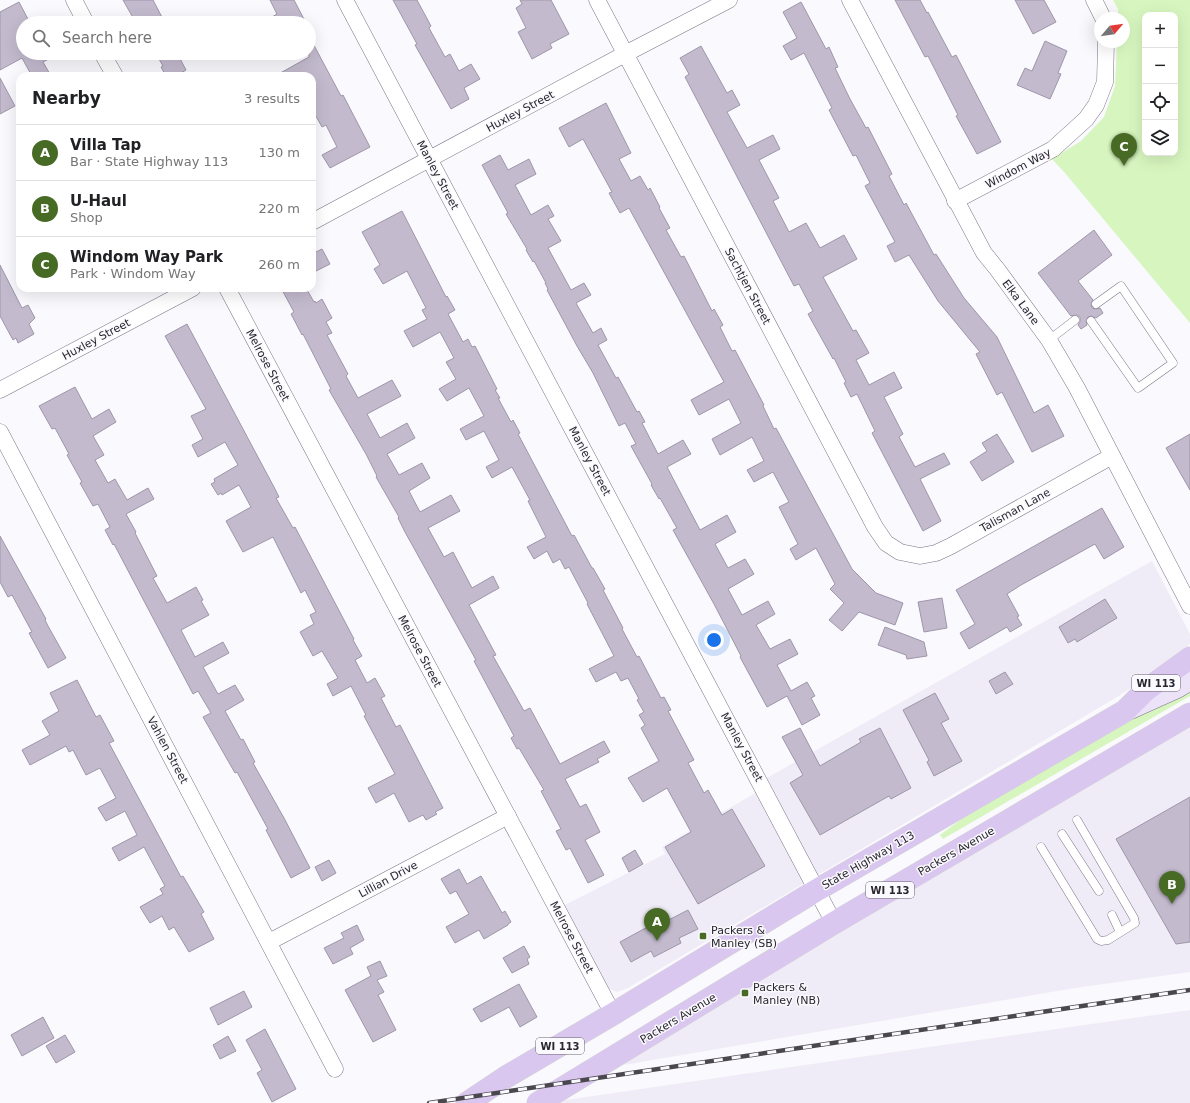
<!DOCTYPE html>
<meta charset="utf-8">
<style>
body{margin:0;font-family:"DejaVu Sans",sans-serif;background:#f6f6f6;color:#202124}
.controls{position:absolute;right:12px;top:12px;display:grid;overflow:hidden;border-radius:8px;box-shadow:0 4px 16px #0002}
.controls button{width:36px;height:36px;display:grid;place-items:center;padding:0;border:0;border-bottom:1px solid #e0e0e0;background:#fff;color:#202124;font:20px sans-serif}
.compass{position:absolute;left:1094px;top:12px;width:36px;height:36px;border-radius:50%;background:#fff;box-shadow:0 4px 16px #0002;rotate:61deg}
.you{position:absolute;left:714px;top:640px;width:14px;height:14px;margin:-10px;border:3px solid #fff;border-radius:50%;background:#1a73e8;box-shadow:0 0 0 6px #1a73e833}
.badge{display:grid;place-items:center;width:26px;height:26px;border-radius:50%;background:#476b24;color:#fff;font-size:13px;font-weight:700}
.pin{position:absolute;translate:-50% -33px;filter:drop-shadow(0 1px 2px #0008)}
.pin::after{content:'';position:absolute;top:21px;width:14px;height:12px;background:inherit;clip-path:polygon(0 0,100% 0,50% 100%)}
.list{margin:0;padding:0;list-style:none}
h2{display:flex;justify-content:space-between;align-items:center;height:52px;margin:0;padding:0 16px;font-size:17px}
h2 small{font-size:13px;font-weight:400;color:#757577}
.list li{display:grid;grid-template-columns:26px 1fr auto;gap:12px;align-items:center;box-sizing:border-box;height:56px;padding:0 16px;border-top:1px solid #e0e0e0}
.list b{display:block;font-size:15px;white-space:nowrap}
.list p{margin:0;font-size:13px;white-space:nowrap;color:#757577}
.list em{font-size:13px;font-style:normal;color:#757577}
.icon{flex:none;width:22px;height:22px;fill:none;stroke:currentColor;stroke-width:2;stroke-linecap:round;stroke-linejoin:round}
.map{position:relative;flex:none;width:1190px;height:1103px;overflow:hidden}
.search{position:absolute;background:#fff;box-shadow:0 4px 16px #0002;left:16px;top:16px;width:300px;height:44px;display:flex;align-items:center;gap:10px;box-sizing:border-box;padding:0 14px;border-radius:22px;color:#757577;font-size:15px}
.panel{position:absolute;background:#fff;box-shadow:0 4px 16px #0002;left:16px;top:72px;width:300px;height:220px;border-radius:12px}
.map>svg:first-child{display:block}
.built{fill:#f0ecf7}
.green{fill:#d7f6bf;fill-rule:evenodd}
.building{fill:#c3bace;stroke:#9e96a9}
.lines{fill:none;stroke-linecap:round;stroke-linejoin:round}
.service-casing{stroke:#7d7587;stroke-width:9}
.minor-casing{stroke:#7d7587;stroke-width:17}
.secondary-casing{stroke:#7d7587;stroke-width:23}
.primary-casing{stroke:#d4d4d5;stroke-width:23}
.service{stroke:#fff;stroke-width:8}
.minor{stroke:#fff;stroke-width:16}
.secondary{stroke:#ece3f8;stroke-width:22}
.primary{stroke:#dac7f0;stroke-width:22}
.rail-casing{stroke:#4a474e;stroke-width:4.5}
.rail{stroke:#faf9fd;stroke-width:3;stroke-dasharray:9;stroke-linecap:butt}
.poi-dot{fill:#476b24;stroke:#faf9fd;stroke-width:1.5}
.labels{text-anchor:middle;stroke-width:3;stroke-linejoin:round;paint-order:stroke}
.shield{fill:#faf9fd;stroke:#68656c;stroke-width:1}
.shield-label{font-size:10px;font-weight:bold;fill:#29262e}
.street-label{font-size:11px;fill:#29262e;stroke:#faf9fd}
.poi-label{font-size:11px;fill:#29262e;stroke:#faf9fd;text-anchor:start}
</style>
<div class="map">
<svg width="1190" height="1103" viewBox="0 0 1190 1103">
<rect width="100%" height="100%" fill="#faf9fd"/>
<g class="built">
<polygon points="1152,561 1188,630 1190,635 1190,643 1186,650 1147,678 1117,697 628,988 617,992 608,988 563,906 665,854 662,847 769,785 765,779"/>
<polygon points="1190,714 1190,972 1075,988 594,1070"/>
<polygon points="1190,1010 1190,1103 545,1103 929,1047"/>
</g>
<g class="green">
<path d="M1113 0H1190V323L1065 173 1052 159 1081 141 1104 117 1115 86 1117 42H1124V18H1118V9ZM1145 15H1175V153H1145Z"/>
<polygon points="1190,683 1190,696 943,839 940,835 968,814"/>
</g>
<g class="building">
<polygon points="123,0 153,0 165,23 136,23"/>
<polygon points="270,0 294,0 306,23 262,23 277,14"/>
<polygon points="393,0 417,0 431,26 429,28 445,57 450,54 459,71 471,64 480,79 464,88 469,99 451,109 415,45 417,44"/>
<polygon points="520,0 551,0 569,34 550,44 552,48 532,59 518,32 526,28 516,8 522,4"/>
<polygon points="895,0 920,0 927,13 928,12 952,57 956,55 1001,142 977,154 956,116 958,115 928,56 925,57"/>
<polygon points="1015,0 1044,0 1056,22 1033,34"/>
<polygon points="19,2 30,23 23,23 23,53 60,53 43,62 51,76 32,76 22,58 0,70 0,12"/>
<polygon points="801,2 826,49 829,47 838,67 835,68 850,99 866,128 868,127 892,174 889,176 904,205 906,203 934,255 936,254 964,298 997,337 1034,413 1048,405 1064,436 1032,452 1002,392 997,395 976,354 980,352 938,301 909,255 895,262 887,246 895,242 865,186 870,183 856,155 853,156 829,110 832,108 804,53 791,60 783,46 797,38 783,12"/>
<polygon points="309,36 341,96 343,95 370,147 330,168 322,155 337,147 326,125 322,127 312,109 312,76 275,76 309,57"/>
<polygon points="1045,41 1067,51 1058,73 1061,74 1050,99 1017,85 1025,68 1032,71"/>
<polygon points="701,46 727,93 732,90 740,105 727,112 747,148 773,135 780,149 759,160 779,198 773,201 789,232 806,223 820,248 844,235 857,259 823,277 853,331 856,330 869,353 856,360 869,385 894,372 902,388 884,397 903,434 899,437 915,467 944,453 950,464 920,479 941,521 923,531 872,433 875,431 857,394 851,397 844,383 846,382 834,358 833,359 808,314 813,311 799,284 794,286 685,77 689,74 680,58"/>
<polygon points="170,53 177,53 186,70 176,76 166,76 161,67 163,66 159,59"/>
<polygon points="0,78 15,106 0,114"/>
<polygon points="606,103 631,153 619,159 631,181 640,176 648,190 650,188 660,207 659,208 670,228 666,230 681,257 684,256 712,311 714,309 723,325 720,327 732,351 735,350 764,405 763,406 774,429 776,428 852,569 876,593 903,603 895,625 859,612 842,631 829,620 844,603 830,589 835,584 816,548 796,560 790,549 798,544 779,507 789,502 773,472 754,482 747,470 764,461 752,437 720,455 712,439 741,423 729,399 699,415 691,400 724,382 629,208 620,213 609,193 612,192 583,139 569,147 559,128"/>
<polygon points="500,155 508,170 529,159 536,174 515,185 531,215 548,205 554,216 548,219 561,241 548,248 571,290 584,283 591,295 576,303 593,333 601,328 607,340 598,345 616,378 618,377 637,412 639,411 645,422 642,423 658,454 683,440 691,454 667,467 700,530 727,515 736,532 715,544 728,568 745,559 754,574 728,589 742,615 768,601 775,614 756,625 770,649 790,639 798,654 777,665 791,691 807,682 815,696 811,698 820,715 802,725 787,696 767,707 740,657 741,656 714,604 673,530 677,528 674,523 660,498 659,499 651,485 652,484 631,446 636,444 625,423 619,426 593,373 577,346 547,290 548,289 545,283 546,283 534,261 533,262 526,250 527,249 506,214 508,213 482,165"/>
<polygon points="402,211 446,297 447,296 455,310 448,314 463,342 468,339 472,347 475,346 497,389 495,390 500,398 498,398 511,422 513,420 520,433 518,434 572,536 574,535 592,568 593,568 605,589 603,590 623,628 622,629 637,657 639,656 661,698 664,697 671,710 668,711 694,760 688,763 704,793 708,790 722,815 732,809 765,866 698,904 665,847 691,832 667,788 643,802 628,778 659,761 641,728 645,725 639,715 644,712 637,700 639,699 628,678 621,681 616,672 596,682 589,669 614,656 587,604 588,603 569,567 565,569 560,559 553,563 547,551 534,559 527,547 546,537 528,501 530,500 512,467 492,478 486,467 499,460 484,431 466,440 460,429 484,416 469,388 447,401 439,389 456,379 446,362 454,358 440,332 413,347 404,331 427,319 422,310 426,308 407,271 383,284 374,269 380,265 362,232"/>
<polygon points="1094,230 1112,255 1078,281 1093,300 1091,304 1092,308 1096,309 1100,308 1103,313 1096,318 1091,316 1088,317 1086,321 1087,325 1081,329 1078,325 1080,322 1080,317 1077,315 1071,316 1038,273"/>
<polygon points="322,249 330,264 312,273 312,254"/>
<polygon points="0,265 22,308 28,305 35,318 29,324 34,334 18,343 16,338 13,340 0,316"/>
<polygon points="281,288 306,288 314,302 315,301 316,303 322,299 332,318 326,322 332,333 327,335 348,374 346,376 358,398 392,380 401,396 367,414 380,438 407,423 415,438 387,454 399,475 422,463 430,478 409,491 420,512 451,495 460,511 428,528 444,557 453,552 472,588 493,576 499,588 469,605 496,655 493,656 524,711 530,708 560,764 604,741 610,752 597,759 599,762 565,779 580,807 586,804 600,832 585,840 604,875 588,883 570,848 566,850 556,831 561,829 541,791 544,790 519,748 517,749 511,738 514,736 474,661 476,660 405,532 398,518 399,517 376,477 377,476 366,454 329,390 331,389 303,334 302,335 291,314 294,312"/>
<polygon points="187,324 275,489 279,497 276,498 293,528 295,527 354,639 353,640 362,656 355,660 367,683 375,678 385,696 381,698 396,727 400,725 443,808 435,812 437,814 426,820 423,815 409,822 394,793 376,803 368,788 395,774 364,716 366,715 351,686 333,696 327,684 338,678 322,651 313,656 300,632 314,624 310,615 316,612 305,590 301,593 273,537 243,552 226,521 251,507 239,485 222,495 221,493 218,495 211,484 215,482 214,479 238,465 225,442 198,457 192,445 203,439 191,416 206,409 165,336"/>
<polygon points="75,387 92,419 109,409 116,422 93,436 104,455 95,460 108,483 115,479 127,500 148,488 154,499 126,514 136,532 135,533 157,576 153,578 167,603 196,587 203,600 201,601 209,615 181,630 195,657 223,642 229,653 203,667 218,694 235,685 244,700 225,711 241,740 243,739 255,762 253,763 284,818 310,868 291,878 266,830 268,829 237,772 235,773 203,717 211,713 198,691 193,694 114,544 113,545 105,530 110,527 98,504 93,506 80,483 82,482 67,455 69,454 55,428 52,429 39,406"/>
<polygon points="997,434 1014,462 982,481 970,462 987,451 982,443"/>
<polygon points="1190,434 1190,490 1166,448"/>
<polygon points="1102,508 1124,547 1104,559 1095,544 1021,585 1007,594 1019,616 1017,617 1022,625 1010,632 1007,627 969,649 960,633 975,624 956,590"/>
<polygon points="0,536 46,619 45,620 48,626 66,658 48,668 29,633 32,632 12,595 8,597 0,582"/>
<polygon points="942,598 947,628 924,632 918,602"/>
<polygon points="1105,599 1117,618 1077,642 1075,639 1068,643 1059,627"/>
<polygon points="885,627 924,642 927,656 907,659 906,655 878,645"/>
<polygon points="1005,672 1013,684 996,694 989,681"/>
<polygon points="77,680 96,717 100,715 114,741 109,743 181,877 183,876 204,912 201,914 214,939 189,952 174,927 169,930 162,916 150,923 140,907 163,894 160,889 165,886 144,847 119,861 112,848 137,835 125,811 106,821 98,808 116,798 100,768 86,775 73,750 69,752 66,746 30,765 22,750 50,735 42,721 59,711 50,693"/>
<polygon points="935,693 949,719 941,723 962,761 934,776 927,762 929,760 903,710"/>
<polygon points="800,728 820,766 861,742 859,739 880,728 911,788 891,799 889,796 820,835 790,783 803,775 782,737"/>
<polygon points="1190,797 1190,942 1176,944 1116,839"/>
<polygon points="635,850 643,864 629,872 622,858"/>
<polygon points="329,860 336,873 322,881 315,867"/>
<polygon points="459,869 467,884 481,876 501,911 502,913 505,911 511,922 508,924 508,925 484,939 479,930 455,943 446,927 469,914 456,891 450,894 441,879"/>
<polygon points="688,910 698,929 679,938 681,943 654,957 651,951 631,962 620,942 653,924 655,927"/>
<polygon points="357,925 364,940 350,948 353,954 333,964 324,948 344,938 341,933"/>
<polygon points="524,946 530,957 527,959 529,964 512,973 503,958"/>
<polygon points="380,961 387,976 377,980 384,992 378,995 396,1030 373,1042 345,990 371,976 367,967"/>
<polygon points="519,984 537,1017 520,1027 509,1007 481,1022 473,1009"/>
<polygon points="244,991 252,1007 218,1025 210,1008"/>
<polygon points="43,1017 54,1038 22,1056 11,1035"/>
<polygon points="265,1029 296,1089 272,1102 257,1073 262,1070 246,1040"/>
<polygon points="65,1035 75,1052 56,1063 46,1046"/>
<polygon points="228,1036 236,1051 220,1059 213,1045"/>
</g>
<g class="lines">
<defs>
<g id="service">
<polyline points="1091,321 1138,388 1173,363 1121,286 1096,304"/>
<polyline points="1049,340 1075,320"/>
<polyline points="1062,834 1099,891"/>
<polyline points="1041,847 1097,939 1101,941 1108,940 1135,923 1134,918 1077,820"/>
<polyline points="1112,915 1120,932"/>
</g>
<g id="minor">
<polyline points="74,0 86,23"/>
<polyline points="345,0 834,923"/>
<polyline points="597,0 875,527 886,543 900,552 920,556 936,553 951,546 1112,456"/>
<polyline points="850,0 984,253 997,269 1049,340 1077,388 1190,606"/>
<polyline points="1094,0 1103,18"/>
<polyline points="102,53 115,76"/>
<polyline points="955,201 1053,149 1086,119 1096,105 1105,82 1106,42"/>
<polyline points="312,222 625,54 729,0"/>
<polyline points="227,288 613,1014"/>
<polyline points="0,390 193,288"/>
<polyline points="0,432 335,1069"/>
<polyline points="269,942 508,816"/>
</g>
<polyline id="secondary" points="1128,709 1177,687 1190,679"/>
<g id="primary">
<polyline points="467,1103 506,1077 613,1014 817,890 1125,711 1146,690 1190,658"/>
<polyline points="538,1103 834,923 1190,714"/>
</g>
</defs>
<use href="#service" class="service-casing"/>
<use href="#minor" class="minor-casing"/>
<use href="#secondary" class="secondary-casing"/>
<use href="#primary" class="primary-casing"/>
<use href="#service" class="service"/>
<use href="#minor" class="minor"/>
<use href="#secondary" class="secondary"/>
<use href="#primary" class="primary"/>
<defs>
<polyline id="rail" points="429,1103 1190,990"/>
</defs>
<use href="#rail" class="rail-casing"/>
<use href="#rail" class="rail"/>
</g>
<g class="poi-dot">
<rect x="699" y="932" width="8" height="8" rx="2"/>
<rect x="741" y="989" width="8" height="8" rx="2"/>
</g>
<g class="labels">
<g class="shield">
<rect x="1132" y="675" width="48" height="16" rx="3"/>
<rect x="866" y="882" width="48" height="16" rx="3"/>
<rect x="536" y="1038" width="48" height="16" rx="3"/>
</g>
<g class="shield-label">
<text x="1156" y="687">WI 113</text>
<text x="890" y="894">WI 113</text>
<text x="560" y="1050">WI 113</text>
</g>
<g class="street-label">
<text transform="translate(520 111) rotate(-28)" y="4">Huxley Street</text>
<text transform="translate(1018 168) rotate(-28)" y="4">Windom Way</text>
<text transform="translate(438 175) rotate(62)" y="4">Manley Street</text>
<text transform="translate(748 286) rotate(62)" y="4">Sachtjen Street</text>
<text transform="translate(1021 302) rotate(53)" y="4">Elka Lane</text>
<text transform="translate(96 339) rotate(-28)" y="4">Huxley Street</text>
<text transform="translate(268 365) rotate(62)" y="4">Melrose Street</text>
<text transform="translate(590 461) rotate(62)" y="4">Manley Street</text>
<text transform="translate(1015 510) rotate(-29)" y="4">Talisman Lane</text>
<text transform="translate(420 651) rotate(62)" y="4">Melrose Street</text>
<text transform="translate(742 747) rotate(62)" y="4">Manley Street</text>
<text transform="translate(168 750) rotate(62)" y="4">Vahlen Street</text>
<text transform="translate(956 851) rotate(-30)" y="4">Packers Avenue</text>
<text transform="translate(868 860) rotate(-30)" y="4">State Highway 113</text>
<text transform="translate(388 879) rotate(-28)" y="4">Lillian Drive</text>
<text transform="translate(572 937) rotate(62)" y="4">Melrose Street</text>
<text transform="translate(678 1018) rotate(-31)" y="4">Packers Avenue</text>
</g>
<g class="poi-label">
<text x="711" y="934">Packers &amp;<tspan x="711" dy="13">Manley (SB)</tspan></text>
<text x="753" y="991">Packers &amp;<tspan x="753" dy="13">Manley (NB)</tspan></text>
</g>
</g>
</svg>
<div class="controls">
<button>+</button>
<button>−</button>
<button><svg class="icon" aria-label="locate" viewBox="0 0 24 24"><circle cx="12" cy="12" r="6"/><path d="M12 2v4M12 18v4M2 12h4M18 12h4"/></svg></button>
<button><svg class="icon" aria-label="layers" viewBox="0 0 24 24"><path d="M12 4l9 5-9 5-9-5zM3 14l9 5 9-5"/></svg></button>
</div>
<svg class="compass" viewBox="-18 -18 36 36"><path d="M0-13l5 13h-10z" fill="#e53935"/><path d="M0 13l5-13h-10z" fill="#757577"/></svg>
<div class="you"></div>
<div class="pin badge" style="left:657px;top:941px">A</div>
<div class="pin badge" style="left:1172px;top:904px">B</div>
<div class="pin badge" style="left:1124px;top:166px">C</div>
<div class="search"><svg class="icon" aria-label="search" viewBox="0 0 24 24"><circle cx="10" cy="10" r="6"/><path d="M15 15l6 6"/></svg>Search here</div>
<section class="panel">
<h2>Nearby<small>3 results</small></h2>
<ul class="list">
<li><span class="badge">A</span><div><b>Villa Tap</b><p>Bar · State Highway 113</p></div><em>130 m</em></li>
<li><span class="badge">B</span><div><b>U-Haul</b><p>Shop</p></div><em>220 m</em></li>
<li><span class="badge">C</span><div><b>Windom Way Park</b><p>Park · Windom Way</p></div><em>260 m</em></li>
</ul>
</section>
</div>
